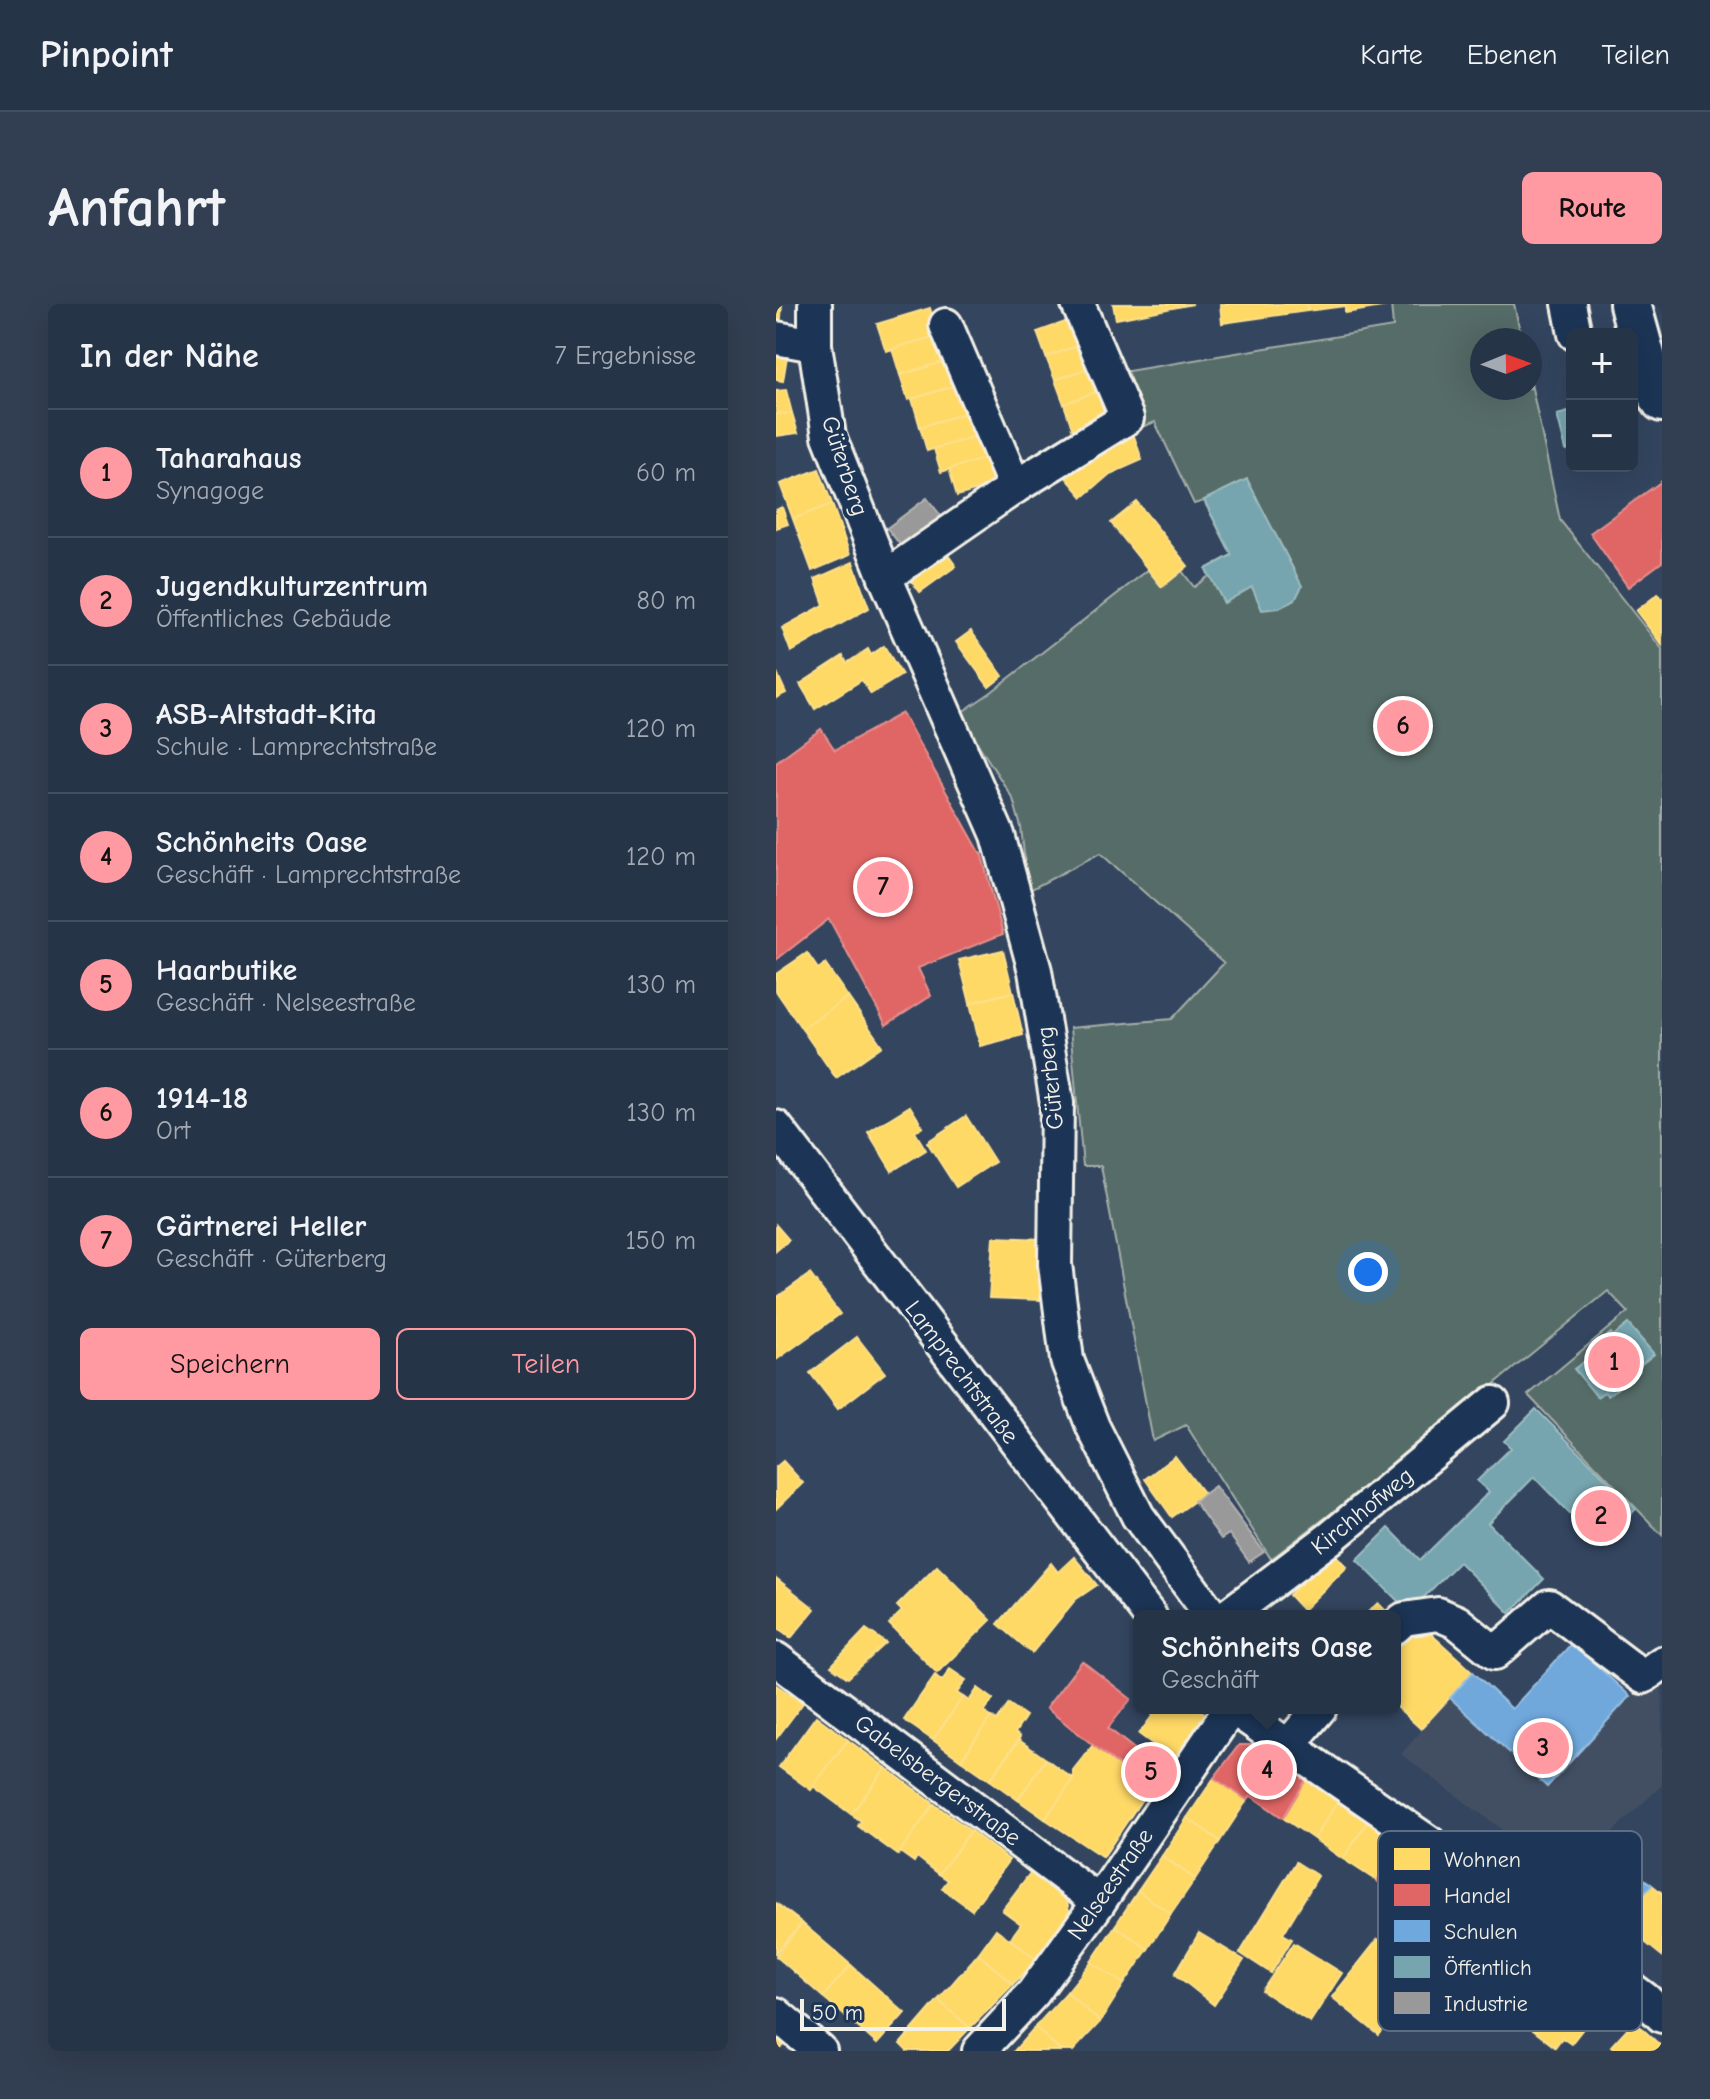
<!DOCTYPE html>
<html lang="de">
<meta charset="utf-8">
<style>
body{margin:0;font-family:"Comic Neue",sans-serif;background:#323f52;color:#f1f3f6}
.controls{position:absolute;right:24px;top:24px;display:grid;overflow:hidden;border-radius:12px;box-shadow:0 8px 32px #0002}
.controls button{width:72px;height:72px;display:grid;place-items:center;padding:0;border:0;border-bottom:2px solid #424f60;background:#263447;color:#f1f3f6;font:40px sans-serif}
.compass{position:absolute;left:694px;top:24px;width:72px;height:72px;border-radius:50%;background:#263447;box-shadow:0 8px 32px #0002;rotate:89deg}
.scale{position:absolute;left:24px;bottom:20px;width:206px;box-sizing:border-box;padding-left:8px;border:4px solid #f4f1e8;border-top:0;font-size:22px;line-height:28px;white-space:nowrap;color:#f4f1e8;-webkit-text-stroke:6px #1d3557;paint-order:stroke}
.you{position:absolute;left:592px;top:968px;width:28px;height:28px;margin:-20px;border:6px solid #fff;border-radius:50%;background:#1a73e8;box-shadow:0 0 0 12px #1a73e833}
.badge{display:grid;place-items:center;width:52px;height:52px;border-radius:50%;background:#ff9aa2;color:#111;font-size:26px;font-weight:700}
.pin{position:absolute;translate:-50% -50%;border:4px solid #fff;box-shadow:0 2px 8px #0006}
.popup{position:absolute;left:357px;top:1306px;width:268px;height:104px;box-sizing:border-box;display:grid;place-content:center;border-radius:12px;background:#263447;filter:drop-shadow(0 2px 6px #0005);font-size:26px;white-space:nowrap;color:#a4aab4}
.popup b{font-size:30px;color:#f1f3f6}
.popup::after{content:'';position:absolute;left:50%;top:100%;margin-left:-16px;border:16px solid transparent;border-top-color:#263447}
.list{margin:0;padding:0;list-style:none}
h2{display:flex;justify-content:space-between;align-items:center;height:104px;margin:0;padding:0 32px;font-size:34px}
h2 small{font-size:26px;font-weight:400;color:#a4aab4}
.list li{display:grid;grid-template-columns:52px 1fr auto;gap:24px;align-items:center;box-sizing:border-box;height:128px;padding:0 32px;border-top:2px solid #424f60}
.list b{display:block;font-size:30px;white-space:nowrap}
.list p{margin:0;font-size:26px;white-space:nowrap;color:#a4aab4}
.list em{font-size:26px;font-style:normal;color:#a4aab4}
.actions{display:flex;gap:16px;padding:24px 32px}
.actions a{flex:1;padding:18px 0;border:2px solid #ff9aa2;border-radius:12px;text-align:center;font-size:28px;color:#ff9aa2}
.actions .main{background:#ff9aa2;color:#111}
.map{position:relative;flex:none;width:886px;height:1747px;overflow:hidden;border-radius:12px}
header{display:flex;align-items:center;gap:48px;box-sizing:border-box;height:112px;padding:0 40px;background:#263447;border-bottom:2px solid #424f60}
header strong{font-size:38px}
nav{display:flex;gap:44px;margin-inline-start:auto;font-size:28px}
.intro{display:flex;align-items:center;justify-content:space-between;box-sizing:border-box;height:192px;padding:0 48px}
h1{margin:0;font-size:56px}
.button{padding:20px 36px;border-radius:12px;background:#ff9aa2;color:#111;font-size:28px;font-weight:700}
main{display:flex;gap:48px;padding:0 48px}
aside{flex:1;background:#263447;border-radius:12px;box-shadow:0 8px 32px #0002}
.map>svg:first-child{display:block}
.built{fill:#425064}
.green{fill:#566c68;stroke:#a5aea8;stroke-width:2}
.homes{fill:#ffd966;stroke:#fce08d;stroke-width:2}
.shops{fill:#e06666;stroke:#e6908d;stroke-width:2}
.schools{fill:#6fa8dc;stroke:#97bee0;stroke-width:2}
.public{fill:#76a5af;stroke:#9cbcc0;stroke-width:2}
.industry{fill:#999;stroke:#b4b3b1;stroke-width:2}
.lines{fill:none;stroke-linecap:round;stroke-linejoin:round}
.minor-casing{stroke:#f4f1e8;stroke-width:38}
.major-casing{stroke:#f4f1e8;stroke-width:46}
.minor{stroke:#1d3557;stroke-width:32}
.major{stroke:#1d3557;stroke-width:40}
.labels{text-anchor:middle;stroke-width:8;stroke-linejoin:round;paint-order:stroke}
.street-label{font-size:24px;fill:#f4f1e8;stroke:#1d3557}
.key{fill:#1d3557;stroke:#5e6d82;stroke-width:2}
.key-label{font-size:22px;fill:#f4f1e8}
</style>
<header>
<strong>Pinpoint</strong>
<nav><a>Karte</a><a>Ebenen</a><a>Teilen</a></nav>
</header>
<div class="intro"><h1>Anfahrt</h1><a class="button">Route</a></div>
<main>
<aside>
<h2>In der Nähe<small>7 Ergebnisse</small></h2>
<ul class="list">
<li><span class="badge">1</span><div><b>Taharahaus</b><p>Synagoge</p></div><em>60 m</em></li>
<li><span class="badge">2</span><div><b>Jugendkulturzentrum</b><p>Öffentliches Gebäude</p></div><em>80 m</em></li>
<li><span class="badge">3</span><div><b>ASB-Altstadt-Kita</b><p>Schule · Lamprechtstraße</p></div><em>120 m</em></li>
<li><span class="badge">4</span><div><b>Schönheits Oase</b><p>Geschäft · Lamprechtstraße</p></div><em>120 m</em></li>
<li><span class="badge">5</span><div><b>Haarbutike</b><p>Geschäft · Nelseestraße</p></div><em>130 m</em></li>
<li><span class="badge">6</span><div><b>1914-18</b><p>Ort</p></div><em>130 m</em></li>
<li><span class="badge">7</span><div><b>Gärtnerei Heller</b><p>Geschäft · Güterberg</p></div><em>150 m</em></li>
</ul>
<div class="actions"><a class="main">Speichern</a><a>Teilen</a></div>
</aside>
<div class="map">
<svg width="886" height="1747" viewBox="0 0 886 1747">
<rect width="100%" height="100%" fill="#33455f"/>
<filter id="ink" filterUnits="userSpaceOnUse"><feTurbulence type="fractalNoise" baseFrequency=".0125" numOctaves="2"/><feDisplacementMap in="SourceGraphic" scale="16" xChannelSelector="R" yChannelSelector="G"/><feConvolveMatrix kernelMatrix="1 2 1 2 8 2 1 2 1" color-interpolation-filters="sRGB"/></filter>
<g filter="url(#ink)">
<polygon class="built" points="796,1339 854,1392 886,1369 886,1481 789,1573 625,1450 697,1368 736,1404"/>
<polygon class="green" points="615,0 738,0 746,36 706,36 706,84 754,84 754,75 784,216 886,345 886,1231 752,1091 852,1008 832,987 629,1153 495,1255 410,1121 377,1137 325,862 307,862 294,724 396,715 448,659 324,549 252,587 245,523 237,495 183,410 214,389 372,266 386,283 406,267 418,283 433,272 430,265 456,251 428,197 418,200 379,118 366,123 346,68 617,23"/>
<g class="homes">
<polygon points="0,0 6,0 4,26 0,26"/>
<polygon points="337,0 417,0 340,15"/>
<polygon points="444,0 531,0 532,7 446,19"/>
<polygon points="531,0 611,0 612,2 569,9 569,2 532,7"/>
<polygon points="154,4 162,32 110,47 101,20"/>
<polygon points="303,13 312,38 270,53 261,28"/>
<polygon points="166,30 173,56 124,71 116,45"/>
<polygon points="312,38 321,61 279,76 270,53"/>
<polygon points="0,44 12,46 7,77 0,76"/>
<polygon points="173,56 181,81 132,96 124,71"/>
<polygon points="321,61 330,84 288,100 279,76"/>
<polygon points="188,79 196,107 144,123 136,95"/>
<polygon points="330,84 339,111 297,127 288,100"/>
<polygon points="10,86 16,109 0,110 0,87"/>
<polygon points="196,107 204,131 151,147 144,123"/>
<polygon points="16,109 22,129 0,132 0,110"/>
<polygon points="357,129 366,156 334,170 307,193 288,171 321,142"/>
<polygon points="208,130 215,153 165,168 158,145"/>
<polygon points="221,151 229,178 181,192 173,165"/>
<polygon points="43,165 56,200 17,215 4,180"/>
<polygon points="361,198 412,262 386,283 335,219"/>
<polygon points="56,200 74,251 36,267 17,215"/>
<polygon points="6,203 12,220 0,224 0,206"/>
<polygon points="167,244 180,262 144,288 131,271"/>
<polygon points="77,258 93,304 15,348 6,324 48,301 39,275"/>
<polygon points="882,290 886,294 886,341 860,307"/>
<polygon points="195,327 227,372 213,383 180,338"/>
<polygon points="108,342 126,371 95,390 86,376 39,405 24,380 67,352 71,359 92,345 95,351"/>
<polygon points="0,367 10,389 0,394"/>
<polygon points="227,646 237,688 194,699 183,656"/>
<polygon points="31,649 42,665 49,660 72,693 26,725 0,687 0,670"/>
<polygon points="237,688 247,731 204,742 194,699"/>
<polygon points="72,693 106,742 60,774 26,725"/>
<polygon points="134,802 147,823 139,828 150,846 116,867 92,828"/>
<polygon points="190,812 219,858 180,883 151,838"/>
<polygon points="0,921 13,936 0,947"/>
<polygon points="217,933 267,935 264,996 213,994"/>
<polygon points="34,970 64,1010 0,1056 0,994"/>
<polygon points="81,1033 109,1069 62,1105 34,1069"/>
<polygon points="399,1152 428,1190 396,1213 369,1175"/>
<polygon points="7,1157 27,1179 0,1205 0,1163"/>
<polygon points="557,1248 571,1263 527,1306 513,1291"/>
<polygon points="298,1253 321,1281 299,1296 256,1349 222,1320 275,1259 282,1268"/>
<polygon points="161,1262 215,1316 161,1369 113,1320 126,1307 121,1302"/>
<polygon points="0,1274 39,1305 15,1334 0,1322"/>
<polygon points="602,1299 615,1312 590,1310"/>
<polygon points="644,1320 697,1368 645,1425 619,1401 619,1347"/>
<polygon points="90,1325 110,1339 72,1374 55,1362"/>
<polygon points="174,1365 190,1376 181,1389 187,1393 157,1436 128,1416 159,1371 166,1377"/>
<polygon points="0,1381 27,1399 0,1435"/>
<polygon points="202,1384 217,1395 208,1408 215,1413 185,1456 157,1436 187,1393 193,1397"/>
<polygon points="233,1400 250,1412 239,1429 244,1433 214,1476 185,1456 215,1413 221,1417"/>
<polygon points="382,1404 421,1404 430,1410 397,1455 363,1430"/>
<polygon points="40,1412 72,1436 35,1486 3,1463"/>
<polygon points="72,1436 110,1464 75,1510 37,1482"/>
<polygon points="243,1436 270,1455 242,1496 214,1476"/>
<polygon points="317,1441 373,1485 327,1553 269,1515 297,1475 297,1466"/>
<polygon points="270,1455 297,1475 269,1515 242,1496"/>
<polygon points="110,1464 158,1500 122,1551 82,1522 85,1517 75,1510"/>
<polygon points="438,1474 471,1496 444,1537 411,1514"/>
<polygon points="530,1476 562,1497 538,1535 507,1514"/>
<polygon points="562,1497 592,1517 567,1555 538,1535"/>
<polygon points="158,1500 195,1527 163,1570 141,1553 138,1558 124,1548"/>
<polygon points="411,1514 444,1537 419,1575 386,1552"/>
<polygon points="592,1517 626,1539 601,1577 567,1555"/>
<polygon points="195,1527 233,1556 196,1606 166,1584 172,1576 163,1570"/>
<polygon points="386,1552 419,1575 395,1610 362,1587"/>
<polygon points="520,1558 542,1572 507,1630 516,1635 495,1669 464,1649"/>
<polygon points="661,1562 698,1591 668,1633 632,1604"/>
<polygon points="258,1564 289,1587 294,1612 261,1656 234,1635 245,1620 226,1606"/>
<polygon points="876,1581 886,1589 886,1652 844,1618"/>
<polygon points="362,1587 395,1610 372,1645 339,1622"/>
<polygon points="0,1599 26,1619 0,1649"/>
<polygon points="26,1619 75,1661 47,1693 0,1652"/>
<polygon points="339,1622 372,1645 348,1680 315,1658"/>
<polygon points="220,1625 261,1656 237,1680 202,1650"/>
<polygon points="725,1627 774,1666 739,1712 688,1673 694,1665 688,1660 705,1639 711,1644"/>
<polygon points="423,1629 468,1656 438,1701 399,1670"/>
<polygon points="602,1635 650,1673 603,1731 556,1693"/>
<polygon points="518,1639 566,1669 534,1718 486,1687"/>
<polygon points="202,1650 237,1680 194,1724 162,1696"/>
<polygon points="315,1658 348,1680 324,1718 291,1688"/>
<polygon points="75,1661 129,1709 101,1740 47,1693"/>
<polygon points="774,1666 823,1704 795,1740 786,1734 779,1743 739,1712"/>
<polygon points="291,1688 324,1718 297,1747 285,1747 259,1723"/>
<polygon points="162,1696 194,1724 172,1747 131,1747 124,1740"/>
<polygon points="858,1717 886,1743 886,1747 840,1747 835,1742"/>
<polygon points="259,1723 285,1747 238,1747"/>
<polygon points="0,1732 9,1740 3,1747 0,1747"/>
</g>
<g class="shops">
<polygon points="886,177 886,258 852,283 814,229"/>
<polygon points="126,409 206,552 227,630 142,664 155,692 110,721 53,615 0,656 0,458 45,425 59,446"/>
<polygon points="306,1357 355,1395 332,1424 387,1468 373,1485 270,1404"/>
<polygon points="463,1441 476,1441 530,1476 507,1514 475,1492 471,1496 438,1474"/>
<polygon points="626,1539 661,1562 635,1600 601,1577"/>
</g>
<g class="schools">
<polygon points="796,1339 854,1392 771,1483 674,1394 697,1368 736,1405"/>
<polygon points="823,1540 876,1581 844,1618 789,1573"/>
</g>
<g class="public">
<polygon points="796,107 796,145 790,146 781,111"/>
<polygon points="471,175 526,282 519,296 503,304 486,306 476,283 448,299 430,265 456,251 428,196"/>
<polygon points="852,1020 878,1050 862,1063 864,1066 832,1092 828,1088 821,1093 798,1065 814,1053 811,1049 835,1029 837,1032"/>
<polygon points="760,1105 860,1205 824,1241 758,1173 712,1219 768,1275 734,1309 683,1258 633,1308 581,1256 613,1224 644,1256 713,1188 701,1177 735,1144 728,1137"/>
</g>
<g class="industry">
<polygon points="151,194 166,213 126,243 111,224"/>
<polygon points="439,1182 488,1248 473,1258 453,1230 445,1235 418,1197"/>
</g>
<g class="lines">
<defs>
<g id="minor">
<polyline points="39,0 39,41 53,132 109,273 222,531 259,667 281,799 279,960 291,1056 317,1123 362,1212 436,1312"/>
<polyline points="793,0 799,30"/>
<polyline points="170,21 239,183"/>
<polyline points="0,34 39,41"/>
<polyline points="109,273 239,183 351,114 302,0"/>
<polyline points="0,823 374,1312"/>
<polyline points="451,1312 553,1235 717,1099"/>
<polyline points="619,1323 628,1315 662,1310 681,1318 719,1349 773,1302 867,1373 886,1359"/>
<polyline points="0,1355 323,1598"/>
<polyline points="457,1404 722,1586 869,1695 886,1712"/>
<polyline points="511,1443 544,1404"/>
<polyline points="0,1710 44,1747"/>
<polyline points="203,1747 257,1689 323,1598 455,1404"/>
</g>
<polyline id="major" points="854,0 875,76 886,97"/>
</defs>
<use href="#minor" class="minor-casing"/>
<use href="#major" class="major-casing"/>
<use href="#minor" class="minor"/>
<use href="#major" class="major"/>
</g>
</g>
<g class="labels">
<g class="street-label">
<text transform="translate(69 162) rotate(72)" y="8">Güterberg</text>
<text transform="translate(274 774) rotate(-96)" y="8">Güterberg</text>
<text transform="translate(186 1068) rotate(53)" y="8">Lamprechtstraße</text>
<text transform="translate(586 1207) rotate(-39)" y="8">Kirchhofweg</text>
<text transform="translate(162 1476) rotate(37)" y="8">Gabelsbergerstraße</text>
<text transform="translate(334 1580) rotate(-55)" y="8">Nelseestraße</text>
</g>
</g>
<rect x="602" y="1527" width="264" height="200" rx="12" class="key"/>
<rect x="618" y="1544" width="36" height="22" fill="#ffd966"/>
<rect x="618" y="1580" width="36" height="22" fill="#e06666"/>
<rect x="618" y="1616" width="36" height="22" fill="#6fa8dc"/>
<rect x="618" y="1652" width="36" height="22" fill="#76a5af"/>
<rect x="618" y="1688" width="36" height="22" fill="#999"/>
<g class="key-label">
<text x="668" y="1563">Wohnen</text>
<text x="668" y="1599">Handel</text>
<text x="668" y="1635">Schulen</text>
<text x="668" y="1671">Öffentlich</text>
<text x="668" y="1707">Industrie</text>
</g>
</svg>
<div class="controls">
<button>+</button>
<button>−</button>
</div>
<svg class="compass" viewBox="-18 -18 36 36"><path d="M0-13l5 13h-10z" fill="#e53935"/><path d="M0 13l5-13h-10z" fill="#a4aab4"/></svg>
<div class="scale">50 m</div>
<div class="you"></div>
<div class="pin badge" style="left:838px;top:1058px">1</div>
<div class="pin badge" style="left:825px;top:1212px">2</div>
<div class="pin badge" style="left:767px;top:1444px">3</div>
<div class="pin badge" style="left:491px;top:1466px">4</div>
<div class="popup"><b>Schönheits Oase</b>Geschäft</div>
<div class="pin badge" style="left:375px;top:1468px">5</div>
<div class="pin badge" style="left:627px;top:422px">6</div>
<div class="pin badge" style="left:107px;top:583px">7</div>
</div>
</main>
